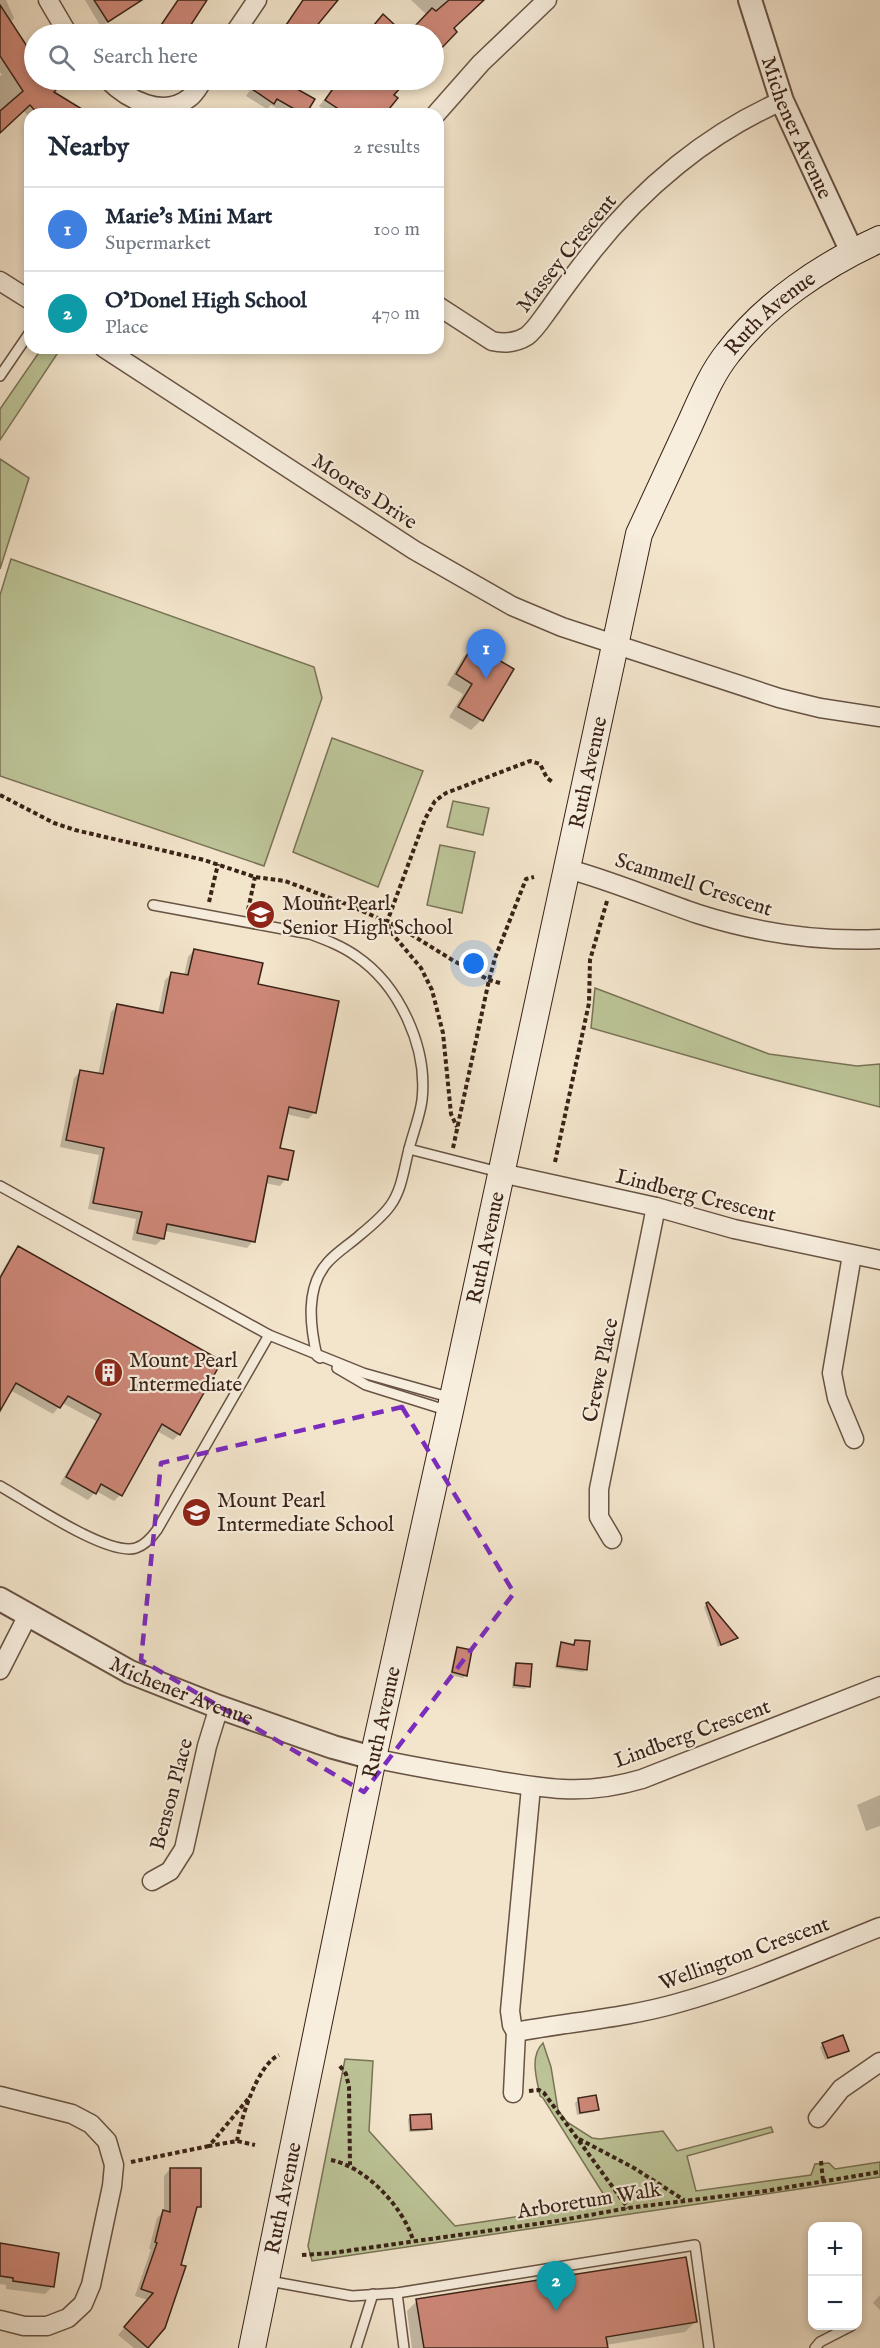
<!DOCTYPE html>
<meta charset="utf-8">
<style>
body{margin:0;font-family:"IM FELL English",serif;background:#f6f6f7;color:#1f2937}
.controls{position:absolute;right:18px;bottom:18px;display:grid;overflow:hidden;border-radius:12px;box-shadow:0 3px 9px #0003}
.controls button{width:54px;height:54px;display:grid;place-items:center;padding:0;border:0;border-bottom:2px solid #e0e1e3;background:#fff;color:#1f2937;font:30px sans-serif}
.you{position:absolute;left:474px;top:964px;width:21px;height:21px;margin:-15px;border:4px solid #fff;border-radius:50%;background:#1a73e8;box-shadow:0 0 0 9px #1a73e833}
.badge{display:grid;place-items:center;width:39px;height:39px;border-radius:50%;background:#8f2418;color:#fff;font-size:20px;font-weight:700}
.pin{position:absolute;translate:-50% -50px;filter:drop-shadow(0 2px 3px #0008)}
.pin::after{content:'';position:absolute;top:32px;width:21px;height:18px;background:inherit;clip-path:polygon(0 0,100% 0,50% 100%)}
.list{margin:0;padding:0;list-style:none}
h2{display:flex;justify-content:space-between;align-items:center;height:78px;margin:0;padding:0 24px;font-size:26px}
h2 small{font-size:20px;font-weight:400;color:#747a83}
.list li{display:grid;grid-template-columns:39px 1fr auto;gap:18px;align-items:center;box-sizing:border-box;height:84px;padding:0 24px;border-top:2px solid #e0e1e3}
.list b{display:block;font-size:22px;white-space:nowrap}
.list p{margin:0;font-size:20px;white-space:nowrap;color:#747a83}
.list em{font-size:20px;font-style:normal;color:#747a83}
.icon{flex:none;width:33px;height:33px;fill:none;stroke:currentColor;stroke-width:2;stroke-linecap:round;stroke-linejoin:round}
.map{position:relative;flex:none;width:880px;height:2348px;overflow:hidden}
.search{position:absolute;background:#fff;box-shadow:0 3px 9px #0003;left:24px;top:24px;width:420px;height:66px;display:flex;align-items:center;gap:15px;box-sizing:border-box;padding:0 21px;border-radius:33px;color:#747a83;font-size:22px}
.panel{position:absolute;background:#fff;box-shadow:0 3px 9px #0003;left:24px;top:108px;width:420px;height:246px;border-radius:18px}
.map>svg:first-child{display:block}
.green{fill:#bcc497;stroke:#7a7357;stroke-width:1.5}
.shadow{fill:#0003}
.building{fill:#ce8879;stroke:#392217;stroke-width:1.5}
.lines{fill:none;stroke-linecap:round;stroke-linejoin:round}
.service-casing{stroke:#685344;stroke-width:12}
.minor-casing{stroke:#685344;stroke-width:21}
.tertiary-casing{stroke:#685344;stroke-width:26}
.secondary-casing{stroke:#392217;stroke-width:28}
.path{stroke:#392217;stroke-width:4;stroke-dasharray:4.5 3;stroke-linecap:butt}
.service{stroke:#f7eede;stroke-width:9}
.minor{stroke:#f7eede;stroke-width:18}
.tertiary{stroke:#f7eede;stroke-width:22}
.secondary{stroke:#f7eede;stroke-width:26}
.marked{fill:none;stroke:#7b2cbf;stroke-width:4.5;stroke-dasharray:12 8;stroke-linejoin:round}
.labels{text-anchor:middle;stroke-width:4.5;stroke-linejoin:round;paint-order:stroke}
.street-label{font-size:21px;fill:#392217;stroke:#f7eede}
.poi-label{font-size:21px;fill:#392217;stroke:#f7eede;text-anchor:start}
</style>
<div class="map">
<svg width="880" height="2348" viewBox="0 0 880 2348">
<rect width="100%" height="100%" fill="#f3e5cc"/>
<filter id="stains"><feTurbulence type="fractalNoise" baseFrequency=".00333" numOctaves="4"/><feColorMatrix values="0 0 0 0 .2 0 0 0 0 .09 0 0 0 0 .02 0 0 0 .5 -.17"/></filter>
<radialGradient id="worn" r=".72"><stop offset=".6" stop-color="#630" stop-opacity="0"/><stop offset="1" stop-color="#630" stop-opacity=".3"/></radialGradient>
<g class="green">
<polygon points="42,348 61,348 0,440 0,409"/>
<polygon points="0,459 29,478 0,569"/>
<polygon points="11,559 314,667 322,698 264,866 0,776 0,595"/>
<polygon points="332,738 423,771 378,887 293,852"/>
<polygon points="453,801 489,808 483,835 447,827"/>
<polygon points="440,845 475,852 462,913 427,905"/>
<polygon points="595,988 769,1054 857,1066 880,1064 880,1107 748,1073 591,1028"/>
<path d="M543 2043 551 2067 558 2110 567 2122 592 2138 600 2139 663 2131 677 2151 771 2127 773 2132 687 2156 696 2191 811 2175 815 2164 829 2163 835 2169 880 2162V2177L312 2261 308 2246 345 2059 373 2061 369 2131 455 2226 609 2203 543 2098 540 2096C537 2079 529 2057 543 2043Z"/>
</g>
<g class="shadow">
<polygon points="0,0 6,0 14,18 10,23 34,59 32,62 34,65 34,80 48,80 56,88 51,92 87,114 30,114 30,118 23,110 0,131 0,76 2,75 0,72"/>
<polygon points="85,0 121,0 130,6 101,27"/>
<polygon points="178,0 206,0 183,34 155,34"/>
<polygon points="309,0 339,0 318,19 308,34 279,34"/>
<polygon points="411,0 447,0 449,2 451,0 483,0 452,29 455,32 434,54 434,34 408,34 427,15"/>
<polygon points="384,16 404,34 371,34 369,32"/>
<polygon points="257,80 288,80 286,84 304,114 286,114 271,105 267,109 246,96"/>
<polygon points="339,80 347,80 360,89 368,80 405,80 392,95 384,114 330,114 319,106"/>
<polygon points="473,647 512,670 481,720 471,730 449,717 463,694 447,685 463,657"/>
<polygon points="194,950 256,985 315,1112 308,1119 286,1114 278,1149 286,1179 280,1186 265,1183 253,1241 247,1248 165,1231 163,1238 156,1245 132,1240 136,1219 88,1209 99,1155 60,1147 74,1078 80,1072 98,1075 111,1012 117,1006 158,1014 165,980 172,973 184,976 188,957"/>
<polygon points="18,1248 179,1434 173,1440 157,1431 120,1495 114,1501 96,1491 88,1500 60,1484 96,1421 62,1403 53,1414 10,1390 0,1408 0,1275 12,1254"/>
<polygon points="707,1604 735,1638 733,1640 718,1647 704,1607"/>
<polygon points="575,1641 586,1669 583,1672 555,1668 559,1647 562,1644 572,1646"/>
<polygon points="458,1649 466,1675 463,1678 450,1675 455,1652"/>
<polygon points="517,1664 528,1686 525,1689 512,1688 514,1667"/>
<polygon points="880,1795 880,1826 866,1831 857,1805"/>
<polygon points="823,2045 847,2050 825,2060 820,2047"/>
<polygon points="578,2100 597,2109 594,2112 577,2115 575,2103"/>
<polygon points="411,2116 430,2128 427,2131 409,2132 408,2119"/>
<polygon points="170,2169 199,2206 195,2211 164,2327 145,2348 134,2348 118,2335 148,2300 135,2296 151,2249 149,2249 157,2218 164,2211 164,2176"/>
<polygon points="0,2245 53,2286 45,2294 6,2289 6,2285 0,2284"/>
<polygon points="880,2295 880,2310 873,2303"/>
<polygon points="417,2301 695,2322 685,2332 606,2345 607,2348 412,2348 407,2311"/>
</g>
<g class="building">
<polygon points="94,0 142,0 108,22"/>
<polygon points="178,0 207,0 185,34 155,34"/>
<polygon points="303,0 338,0 310,34 280,34"/>
<polygon points="449,0 484,0 454,28 457,32 434,56 434,34 423,34 415,26 432,8 436,11"/>
<polygon points="0,5 34,57 34,80 50,80 58,88 54,92 90,114 38,114 30,105 0,133 0,111 23,91 0,56"/>
<polygon points="383,14 396,26 388,34 384,34 374,25"/>
<polygon points="258,80 281,80 315,99 306,114 303,114 277,99 274,104 252,89"/>
<polygon points="339,80 350,80 361,87 367,80 407,80 394,95 398,98 385,114 346,114 325,100"/>
<polygon points="473,645 514,669 483,721 458,707 472,684 456,674"/>
<polygon points="194,949 263,963 258,984 339,1001 316,1113 289,1107 280,1148 294,1151 288,1180 268,1176 255,1242 167,1224 164,1239 137,1233 142,1212 93,1203 104,1148 66,1140 80,1070 103,1074 117,1004 163,1013 171,972 188,975"/>
<polygon points="18,1246 222,1361 180,1435 162,1424 122,1496 101,1484 96,1494 66,1477 101,1414 68,1396 60,1408 16,1383 0,1411 0,1278"/>
<polygon points="708,1602 738,1638 721,1645 706,1603"/>
<polygon points="575,1640 590,1641 587,1670 557,1666 561,1642 574,1645"/>
<polygon points="457,1647 472,1650 467,1676 452,1672"/>
<polygon points="516,1663 532,1664 530,1687 514,1685"/>
<polygon points="843,2035 849,2051 828,2058 822,2043"/>
<polygon points="596,2095 599,2110 580,2113 578,2098"/>
<polygon points="431,2114 432,2129 411,2130 410,2115"/>
<polygon points="170,2168 201,2168 201,2207 197,2207 181,2265 186,2266 165,2328 148,2348 124,2327 153,2293 141,2289 157,2243 155,2242 163,2210 170,2212"/>
<polygon points="0,2243 59,2253 54,2287 13,2281 13,2278 0,2276"/>
<polygon points="686,2257 697,2322 606,2337 608,2348 424,2348 416,2299"/>
</g>
<g class="lines">
<defs>
<g id="service">
<polyline points="0,376 30,332"/>
<path d="M153 905 310 934C326 940 342 946 356 956 399 985 428 1047 422 1100 420 1116 413 1133 409 1149L499 1172"/>
<polyline points="0,1186 269,1335 363,1373 452,1398"/>
<path d="M320 1358 317 1356C310 1326 305 1287 328 1262 337 1252 350 1244 360 1235 371 1226 382 1217 390 1206 402 1190 404 1168 409 1149"/>
<polyline points="337,1368 366,1385 449,1411"/>
<path d="M0 1486C27 1501 108 1557 136 1548 145 1545 152 1537 157 1530L269 1335"/>
<polyline points="269,2281 352,2296 397,2293 404,2348"/>
<polyline points="397,2293 695,2245 709,2348"/>
<polyline points="356,2348 373,2294"/>
<polyline points="815,2348 820,2342 851,2326"/>
</g>
<g id="minor">
<polyline points="48,0 68,34"/>
<polyline points="234,34 257,0"/>
<path d="M108 80C127 99 163 119 189 98 195 94 199 86 203 80"/>
<polyline points="436,114 481,63 547,0"/>
<polyline points="0,281 30,300"/>
<path d="M438 306 492 341C505 344 516 343 527 336 536 329 543 317 550 308 563 289 577 271 591 253 641 189 708 133 782 101"/>
<polyline points="104,348 414,550 512,606 562,627 779,698 820,708 880,717"/>
<path d="M568 869C612 881 654 899 698 914 758 933 818 942 880 939"/>
<polyline points="501,1173 656,1207 734,1229 880,1260"/>
<polyline points="852,1255 832,1373 837,1398 854,1439"/>
<polyline points="612,1539 599,1517 599,1489 656,1207"/>
<polyline points="0,1670 28,1615"/>
<path d="M373 1758C409 1766 445 1772 482 1778 543 1788 581 1797 642 1779L880 1686"/>
<path d="M531 1787 510 2011 512 2025 516 2032C569 2022 626 2018 678 2003 747 1984 814 1953 880 1927"/>
<polyline points="152,1881 170,1871 184,1849 207,1746 219,1707"/>
<polyline points="513,2093 516,2032"/>
<polyline points="0,2096 72,2114 91,2124 107,2141 114,2165 112,2186 91,2285 83,2304 68,2318 47,2326 24,2326 0,2320"/>
<polyline points="818,2118 841,2089 880,2062"/>
</g>
<g id="tertiary">
<path id="s1" d="M750 0 782 101 852 252"/>
<path id="s2" d="M0 1599 130 1672 219 1707 333 1747 373 1758"/>
</g>
<g id="secondary">
<path id="s3" d="M252 2348 373 1758 450 1411 639 534C656 498 672 462 689 426 700 402 711 374 728 353 766 303 823 265 880 239"/>
</g>
</defs>
<use href="#service" class="service-casing"/>
<use href="#minor" class="minor-casing"/>
<use href="#tertiary" class="tertiary-casing"/>
<use href="#secondary" class="secondary-casing"/>
<g class="path">
<polyline points="0,795 54,823 75,830 204,860 255,877 285,881 346,904 387,922 390,931 421,968 432,990 443,1033 451,1114 457,1127"/>
<polyline points="209,902 218,864"/>
<polyline points="248,910 255,877"/>
<polyline points="500,983 489,980 454,961 399,927 387,922 425,819 435,801 446,793 530,761 540,764 547,778 554,783"/>
<polyline points="453,1148 489,980 495,958 526,879 534,877"/>
<polyline points="555,1162 589,1003 590,960 607,901"/>
<polyline points="340,2066 346,2074 349,2087 350,2165"/>
<polyline points="529,2091 539,2090 544,2093 628,2208"/>
<polyline points="248,2099 209,2146 237,2141 255,2145"/>
<polyline points="579,2139 634,2168 684,2200"/>
<path d="M237 2141C241 2119 257 2065 279 2055"/>
<path d="M331 2160C366 2167 403 2207 413 2240"/>
<polyline points="821,2161 823,2181"/>
<polyline points="131,2162 209,2146"/>
<polyline points="302,2255 332,2253 557,2221 628,2208 765,2191 880,2172"/>
</g>
<use href="#service" class="service"/>
<use href="#minor" class="minor"/>
<use href="#tertiary" class="tertiary"/>
<use href="#secondary" class="secondary"/>
</g>
<path class="marked" d="M402 1407 514 1593 364 1792 141 1660 161 1463Z"/>
<defs>
<symbol id="school-disc" viewBox="-11 -11 22 22"><circle r="9.5" fill="#8f2418" stroke="#f7eede"/><path d="M0-5L7-2L0 1L-7-2ZM-4 1L0 2.5L4 1V4Q0 6-4 4Z" fill="#fff"/></symbol>
<symbol id="building-disc" viewBox="-11 -11 22 22"><circle r="9.5" fill="#8f2418" stroke="#f7eede"/><path d="M-4-6H4V6H1V3H-1V6H-4ZM-2.5-4.3h1.7v1.8h-1.7ZM.8-4.3h1.7v1.8H.8ZM-2.5-1h1.7V.8h-1.7ZM.8-1h1.7V.8H.8Z" fill="#fff"/></symbol>
</defs>
<g fill-rule="evenodd">
<use href="#school-disc" x="244" y="898" width="33" height="33"/>
<use href="#building-disc" x="92" y="1356" width="33" height="33"/>
<use href="#school-disc" x="180" y="1496" width="33" height="33"/>
</g>
<g class="labels">
<g class="street-label">
<text dy="7" stroke="none"><textPath href="#s1" startOffset="136">Michener Avenue</textPath></text>
<text transform="translate(566 253) rotate(-51)" y="7">Massey Crescent</text>
<text dy="7" stroke="none"><textPath href="#s3" startOffset="2115">Ruth Avenue</textPath></text>
<text transform="translate(365 491) rotate(33)" y="7">Moores Drive</text>
<text dy="7" stroke="none"><textPath href="#s3" startOffset="1611">Ruth Avenue</textPath></text>
<text transform="translate(694 884) rotate(18)" y="7">Scammell Crescent</text>
<text transform="translate(696 1195) rotate(14)" y="7">Lindberg Crescent</text>
<text dy="7" stroke="none"><textPath href="#s3" startOffset="1125">Ruth Avenue</textPath></text>
<text transform="translate(600 1370) rotate(-78)" y="7">Crewe Place</text>
<text dy="7" stroke="none"><textPath href="#s2" startOffset="204">Michener Avenue</textPath></text>
<text dy="7" stroke="none"><textPath href="#s3" startOffset="639">Ruth Avenue</textPath></text>
<text transform="translate(692 1733) rotate(-20)" y="7">Lindberg Crescent</text>
<text transform="translate(171 1794) rotate(-75)" y="7">Benson Place</text>
<text transform="translate(744 1953) rotate(-20)" y="7">Wellington Crescent</text>
<text dy="7" stroke="none"><textPath href="#s3" startOffset="153">Ruth Avenue</textPath></text>
<text transform="translate(589 2200) rotate(-9)" y="7">Arboretum Walk</text>
</g>
<g class="poi-label">
<text x="282" y="910">Mount Pearl<tspan x="282" dy="24">Senior High School</tspan></text>
<text x="129" y="1367">Mount Pearl<tspan x="129" dy="24">Intermediate</tspan></text>
<text x="217" y="1507">Mount Pearl<tspan x="217" dy="24">Intermediate School</tspan></text>
</g>
</g>
<rect width="100%" height="100%" filter="url(#stains)"/>
<rect width="100%" height="100%" fill="url(#worn)"/>
</svg>
<div class="controls">
<button>+</button>
<button>−</button>
</div>
<div class="you"></div>
<div class="pin badge" style="left:486px;top:679px;background:#3f7fe0">1</div>
<div class="pin badge" style="left:556px;top:2311px;background:#0f9aa8">2</div>
<div class="search"><svg class="icon" aria-label="search" viewBox="0 0 24 24"><circle cx="10" cy="10" r="6"/><path d="M15 15l6 6"/></svg>Search here</div>
<section class="panel">
<h2>Nearby<small>2 results</small></h2>
<ul class="list">
<li><span class="badge" style="background:#3f7fe0">1</span><div><b>Marie's Mini Mart</b><p>Supermarket</p></div><em>100 m</em></li>
<li><span class="badge" style="background:#0f9aa8">2</span><div><b>O’Donel High School</b><p>Place</p></div><em>470 m</em></li>
</ul>
</section>
</div>
